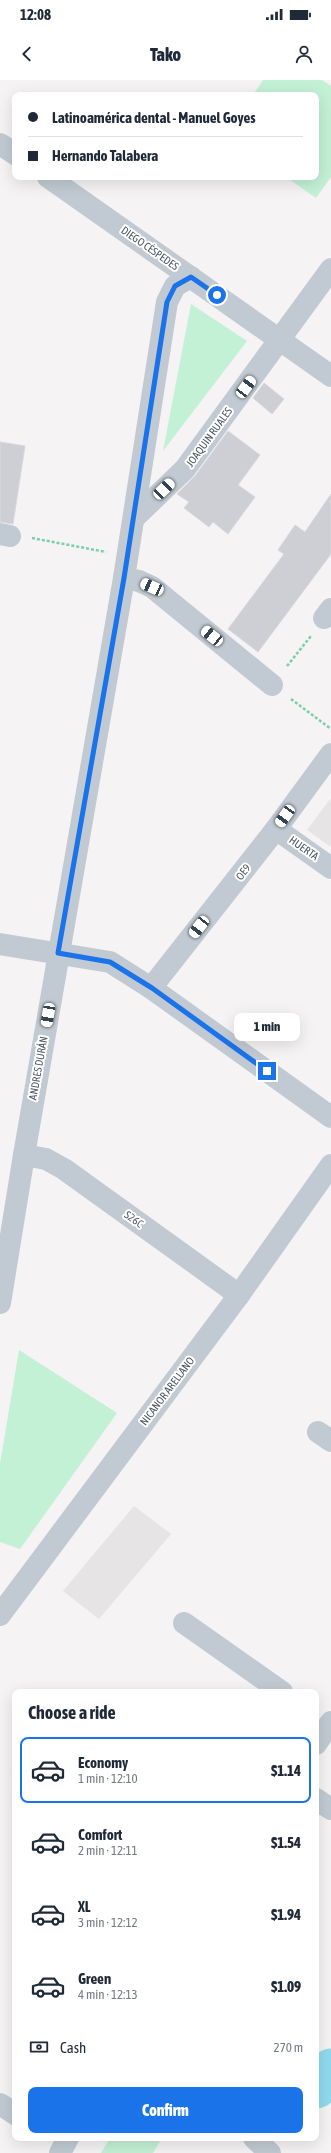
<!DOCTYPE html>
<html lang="en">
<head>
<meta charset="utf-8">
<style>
	:root { --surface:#fff; --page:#f6f6f7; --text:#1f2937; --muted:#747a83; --line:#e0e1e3; --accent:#1a73e8 }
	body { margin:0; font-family:"Asap Condensed",sans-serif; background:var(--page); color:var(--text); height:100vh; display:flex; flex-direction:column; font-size:15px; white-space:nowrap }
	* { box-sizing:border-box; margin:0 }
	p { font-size:13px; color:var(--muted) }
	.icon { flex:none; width:22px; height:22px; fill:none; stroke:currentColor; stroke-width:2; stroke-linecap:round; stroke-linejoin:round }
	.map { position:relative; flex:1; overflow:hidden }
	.drawer { position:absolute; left:12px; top:1609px; width:307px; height:452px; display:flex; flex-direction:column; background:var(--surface); border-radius:8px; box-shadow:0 4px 16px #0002 }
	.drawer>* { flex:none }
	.guide { position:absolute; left:12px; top:12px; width:307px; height:88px; border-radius:8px; box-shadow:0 4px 16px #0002; display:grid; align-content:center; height:88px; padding:0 16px; background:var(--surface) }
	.end { position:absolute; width:18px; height:18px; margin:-9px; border:5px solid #1a73e8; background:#fff; box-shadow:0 0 0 2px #fff }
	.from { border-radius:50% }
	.bubble { position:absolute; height:28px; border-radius:8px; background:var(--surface); box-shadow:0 4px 16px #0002; font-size:13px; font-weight:800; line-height:28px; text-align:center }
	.car { position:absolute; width:12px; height:24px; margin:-12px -6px; border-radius:5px; box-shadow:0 0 3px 1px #0007; background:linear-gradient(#fff 24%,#345 0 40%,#fff 0 76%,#345 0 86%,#fff 0) }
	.guide b { display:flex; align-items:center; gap:14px; height:38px; font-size:15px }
	.guide b+b { border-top:1px solid var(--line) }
	.guide i { width:10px; height:10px; background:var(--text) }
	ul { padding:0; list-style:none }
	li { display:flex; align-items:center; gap:12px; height:66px; margin:0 8px 6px; padding:0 8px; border:2px solid transparent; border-radius:8px }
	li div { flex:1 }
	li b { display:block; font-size:15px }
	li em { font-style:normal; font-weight:800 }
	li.active { border-color:var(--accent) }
	li>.icon { width:36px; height:36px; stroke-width:1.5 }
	h2 { padding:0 16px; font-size:18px; line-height:48px }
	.pay { display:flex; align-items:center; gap:10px; height:44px; padding:0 16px; font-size:15px }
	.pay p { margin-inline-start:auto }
	.action { display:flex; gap:8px; margin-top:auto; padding:8px 16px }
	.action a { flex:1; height:46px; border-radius:8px; background:var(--accent); color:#fff; font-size:16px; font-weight:800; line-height:46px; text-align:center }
	.status { display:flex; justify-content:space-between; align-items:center; height:28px; padding:0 20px; background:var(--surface); direction:ltr }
	.status svg { height:11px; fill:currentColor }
	header { display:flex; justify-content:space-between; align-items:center; height:52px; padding:0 16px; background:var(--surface); font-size:18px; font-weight:800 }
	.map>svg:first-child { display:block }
	.education { fill:#e6e4e5 }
	.green { fill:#c3f1d5 }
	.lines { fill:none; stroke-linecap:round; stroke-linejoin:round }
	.river { stroke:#90daee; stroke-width:43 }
	.building { fill:#cdcfd5; stroke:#d7d9de }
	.path { stroke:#7ad0a6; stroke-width:2.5; stroke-dasharray:3 2; stroke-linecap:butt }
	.minor { stroke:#c1cad2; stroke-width:22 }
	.route { stroke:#1a73e8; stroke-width:5 }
	.labels { text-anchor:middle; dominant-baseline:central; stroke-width:4; stroke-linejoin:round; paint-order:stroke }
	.street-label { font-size:11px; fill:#4a5661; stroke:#fff }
</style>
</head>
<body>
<div class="status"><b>12:08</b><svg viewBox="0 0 49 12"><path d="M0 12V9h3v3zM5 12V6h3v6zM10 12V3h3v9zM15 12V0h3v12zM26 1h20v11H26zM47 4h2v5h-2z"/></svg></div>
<header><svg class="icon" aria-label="back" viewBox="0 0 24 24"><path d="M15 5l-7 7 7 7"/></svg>Tako<svg class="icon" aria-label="person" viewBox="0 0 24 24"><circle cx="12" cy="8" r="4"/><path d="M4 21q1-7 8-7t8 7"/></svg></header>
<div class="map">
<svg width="331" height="2073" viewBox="0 0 331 2073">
	<rect width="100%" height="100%" fill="#f5f3f3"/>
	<g class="education">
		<path d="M331,718V767L307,750Z"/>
		<path d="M134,1426L171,1454L99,1539L63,1511Z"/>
	</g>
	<g class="green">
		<path d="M263,0H322L331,6V97L316,118L286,97H316V15H253Z"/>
		<path d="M191,224L247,261L163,371Z"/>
		<path d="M19,1270L117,1333L20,1469L0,1462V1384Z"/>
		<path d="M110,2058H162L153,2073H101Z"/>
	</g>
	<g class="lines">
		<path class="river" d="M316,2007L331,1990"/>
	</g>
	<g class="building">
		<path d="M264,303L284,319L272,334L253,318Z"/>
		<path d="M228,351L260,375L238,405L255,417L228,454L213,442L209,447L184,428L189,422L177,414L195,396Z"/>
		<path d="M0,362L25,366L13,444L0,442Z"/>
		<path d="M331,414V474L258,572L228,549L284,474L278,470L295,445L305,452Z"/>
	</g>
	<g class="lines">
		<g class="path">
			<path d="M32,458L106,472"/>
			<path d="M287,586L311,556"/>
			<path d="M291,619L331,649"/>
		</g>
		<g class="minor">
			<path d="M0,64L15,74"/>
			<path d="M48,97L331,296"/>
			<path d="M134,438L185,389L331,189"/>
			<path d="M0,454L10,456"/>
			<path d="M124,498L139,501L152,507L272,605"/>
			<path d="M324,538L331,529"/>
			<path d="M276,749L331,788"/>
			<path d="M0,864L110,882L151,908L331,1037"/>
			<path d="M151,908L276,749L331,674"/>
			<path d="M24,1075L46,1079L64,1089L239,1215"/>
			<path d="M0,1223L24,1075L124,498L167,222L175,206L191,197"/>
			<path d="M318,1352L331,1361"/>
			<path d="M0,1535L239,1215L331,1085"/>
			<path d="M184,1543L282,1612"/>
			<path d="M316,1664L331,1642"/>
			<path d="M316,1719L331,1729"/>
			<path d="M0,2024L15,2034"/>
			<path d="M254,2058L270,2073"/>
			<path d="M60,2073L68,2058"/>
		</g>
	</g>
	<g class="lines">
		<path class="route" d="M217,215L191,197L175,206L167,222L124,498L58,873L110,882L152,908L267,991"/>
	</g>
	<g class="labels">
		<g class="street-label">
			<text transform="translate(150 168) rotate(35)">DIEGO CÉSPEDES</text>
			<text transform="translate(209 357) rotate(-54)">JOAQUIN RUALES</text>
			<text transform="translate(304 768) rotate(35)">HUERTA</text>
			<text transform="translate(243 792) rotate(-52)">OE9</text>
			<text transform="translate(38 988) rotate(-80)">ANDRES DURÁN</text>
			<text transform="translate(134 1139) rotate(36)">S26C</text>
			<text transform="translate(167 1311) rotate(-53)">NICANOR ARELLANO</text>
		</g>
	</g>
</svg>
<i class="end from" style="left:217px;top:215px"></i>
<i class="end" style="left:267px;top:991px"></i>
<div class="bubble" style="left:234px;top:933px;width:66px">1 min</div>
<i class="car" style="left:246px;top:307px;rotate:37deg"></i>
<i class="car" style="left:164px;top:409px;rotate:46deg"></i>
<i class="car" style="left:152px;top:507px;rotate:294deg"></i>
<i class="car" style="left:212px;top:556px;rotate:309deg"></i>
<i class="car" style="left:285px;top:736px;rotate:216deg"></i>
<i class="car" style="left:199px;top:847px;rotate:218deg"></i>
<i class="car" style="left:48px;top:935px;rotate:190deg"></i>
<div class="guide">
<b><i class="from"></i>Latinoamérica dental - Manuel Goyes</b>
<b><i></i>Hernando Talabera</b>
</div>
<section class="drawer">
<h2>Choose a ride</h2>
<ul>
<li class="active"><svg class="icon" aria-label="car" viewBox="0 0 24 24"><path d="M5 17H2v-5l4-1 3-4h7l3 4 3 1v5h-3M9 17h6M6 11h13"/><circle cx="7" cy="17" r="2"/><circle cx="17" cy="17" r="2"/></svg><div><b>Economy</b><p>1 min · 12:10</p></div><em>$1.14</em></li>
<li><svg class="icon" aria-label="car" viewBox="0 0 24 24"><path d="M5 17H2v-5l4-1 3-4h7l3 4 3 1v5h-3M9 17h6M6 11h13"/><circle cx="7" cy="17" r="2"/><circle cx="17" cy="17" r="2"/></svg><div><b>Comfort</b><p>2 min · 12:11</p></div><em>$1.54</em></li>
<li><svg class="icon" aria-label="car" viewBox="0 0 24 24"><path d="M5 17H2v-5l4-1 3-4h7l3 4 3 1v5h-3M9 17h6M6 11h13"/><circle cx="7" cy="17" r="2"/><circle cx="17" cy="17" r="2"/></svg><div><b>XL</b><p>3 min · 12:12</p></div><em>$1.94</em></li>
<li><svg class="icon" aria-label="car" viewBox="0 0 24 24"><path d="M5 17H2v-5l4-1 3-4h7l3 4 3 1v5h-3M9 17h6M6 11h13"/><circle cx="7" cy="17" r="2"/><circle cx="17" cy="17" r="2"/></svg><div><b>Green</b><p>4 min · 12:13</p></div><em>$1.09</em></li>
</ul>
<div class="pay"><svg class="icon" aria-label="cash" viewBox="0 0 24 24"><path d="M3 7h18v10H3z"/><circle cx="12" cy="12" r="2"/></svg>Cash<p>270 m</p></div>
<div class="action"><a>Confirm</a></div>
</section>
</div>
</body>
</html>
